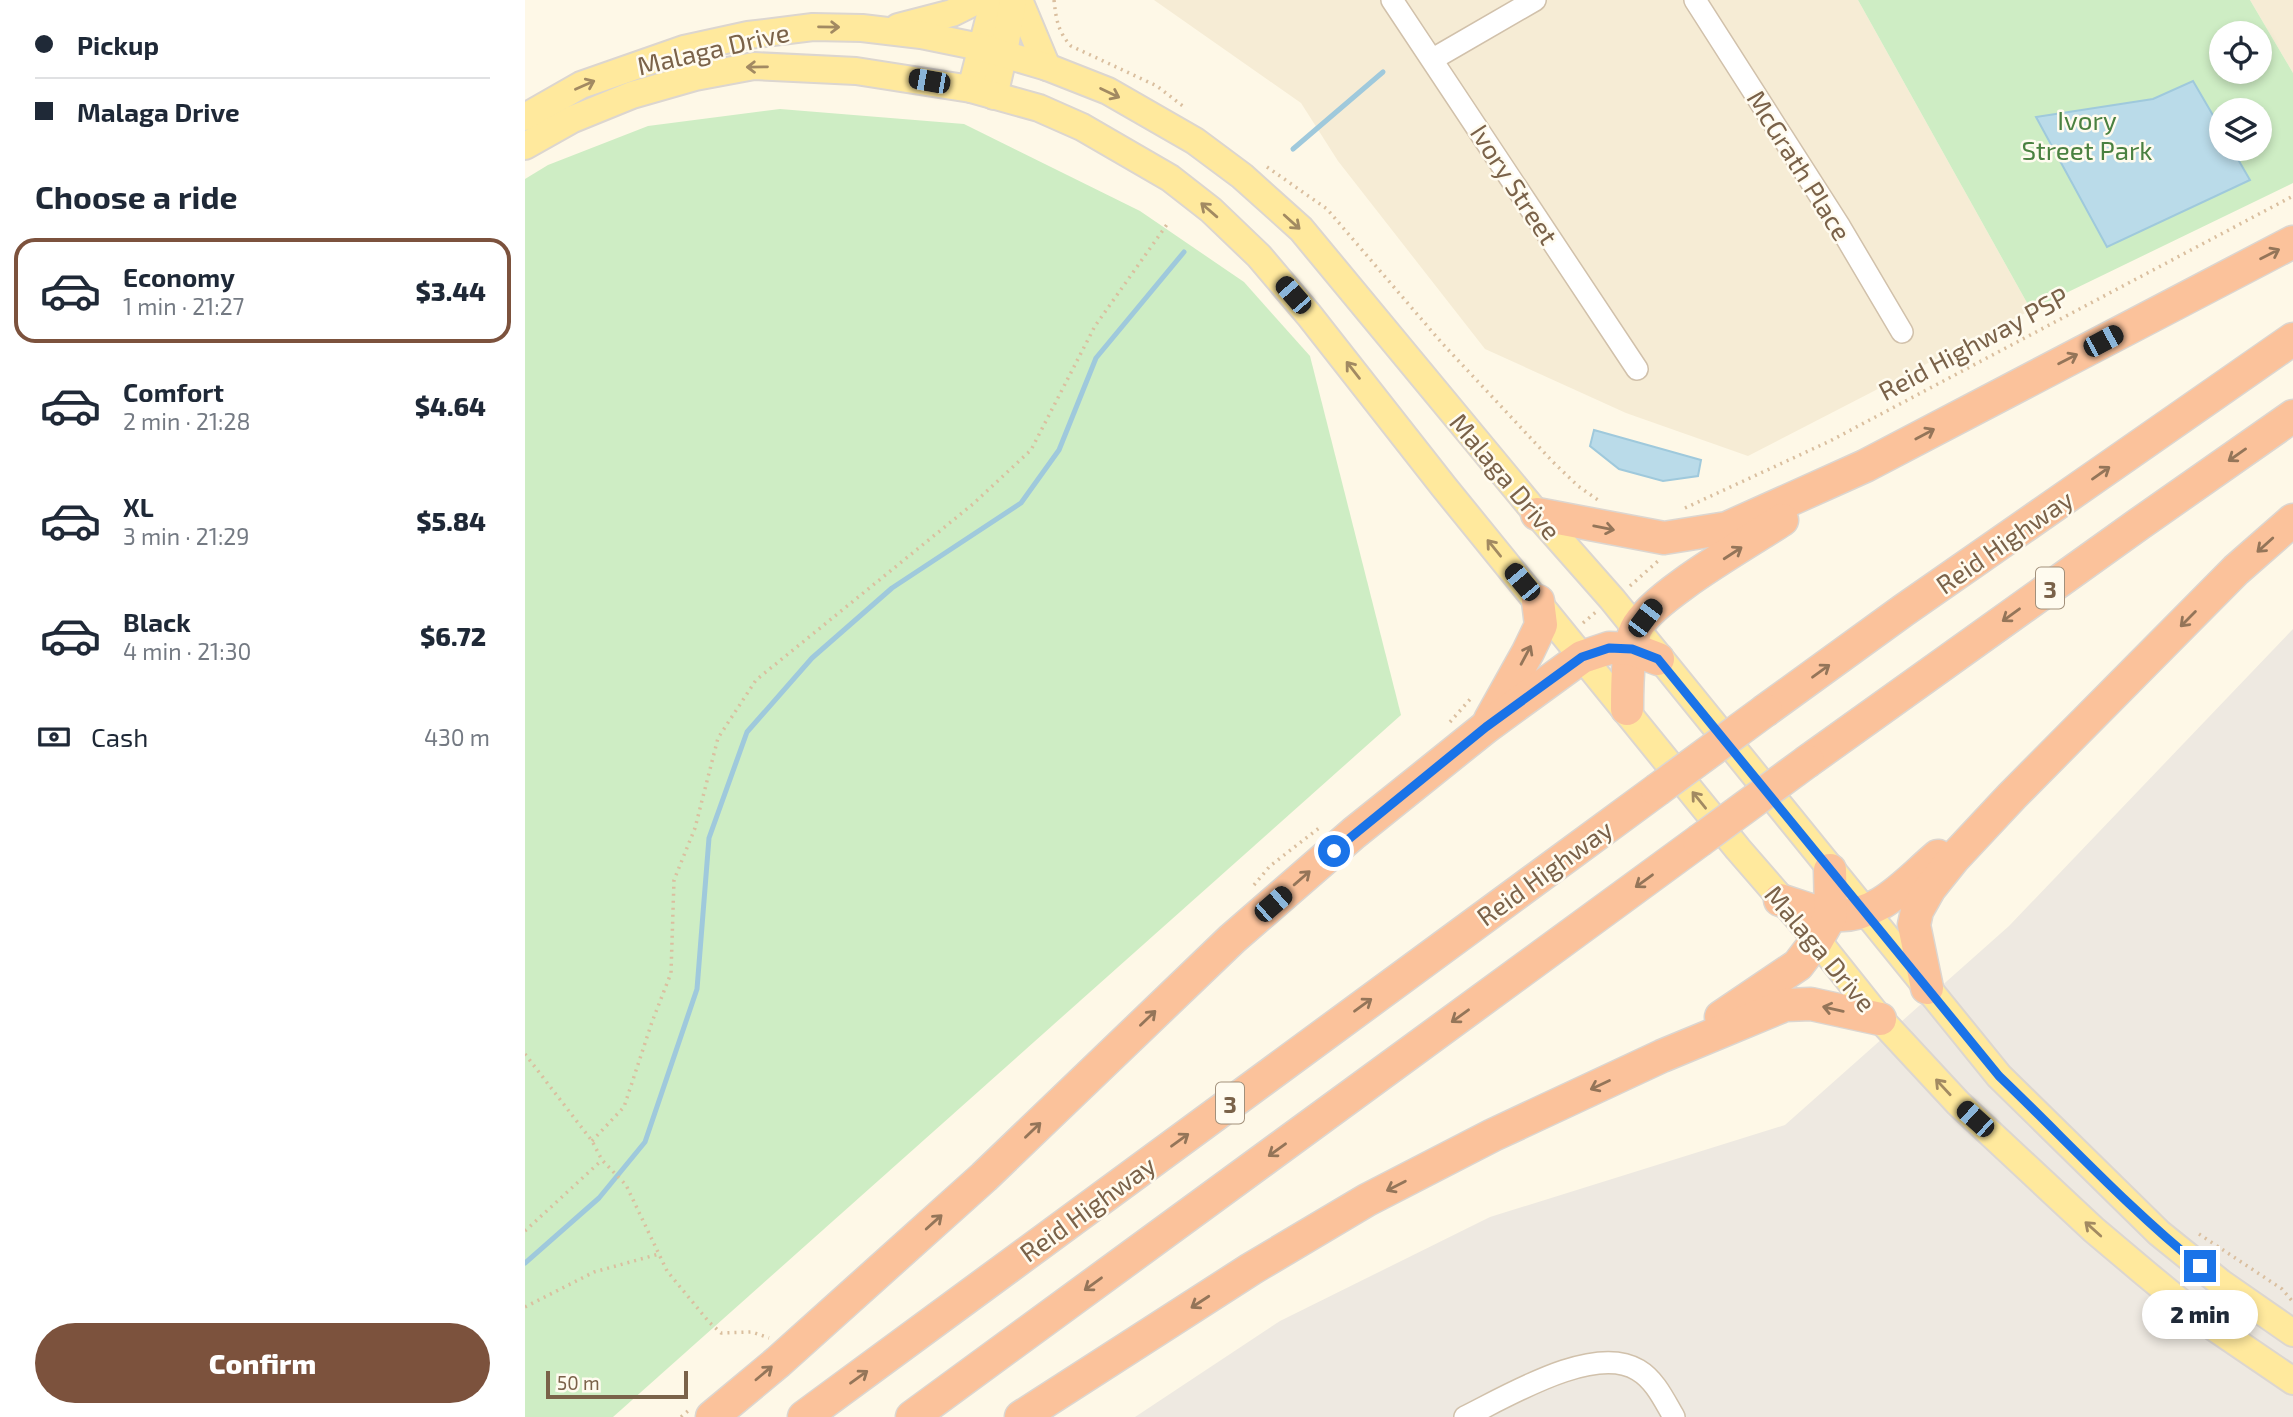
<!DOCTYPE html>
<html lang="en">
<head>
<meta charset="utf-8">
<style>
	:root { --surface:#fff; --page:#f2f2f3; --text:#1f2937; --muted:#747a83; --line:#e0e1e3; --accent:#7c523d }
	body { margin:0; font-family:"Exo 2",sans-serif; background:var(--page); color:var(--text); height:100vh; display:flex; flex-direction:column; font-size:26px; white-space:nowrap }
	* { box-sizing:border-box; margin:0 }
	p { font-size:23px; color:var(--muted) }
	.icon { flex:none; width:38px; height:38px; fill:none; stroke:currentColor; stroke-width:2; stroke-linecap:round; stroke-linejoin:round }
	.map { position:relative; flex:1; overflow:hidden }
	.drawer { display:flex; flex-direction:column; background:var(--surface); width:525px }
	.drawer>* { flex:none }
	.hud { display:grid; align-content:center; height:154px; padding:0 35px; background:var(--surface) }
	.tools { position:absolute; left:1684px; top:21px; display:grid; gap:14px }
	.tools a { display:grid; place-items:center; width:63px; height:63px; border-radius:50%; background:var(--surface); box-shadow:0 4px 10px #0003; font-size:35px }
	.scale { position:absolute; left:21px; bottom:18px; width:142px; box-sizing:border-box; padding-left:7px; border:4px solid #7a6249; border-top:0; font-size:19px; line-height:24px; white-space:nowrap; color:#7a6249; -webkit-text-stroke:5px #fffbef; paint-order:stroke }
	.end { position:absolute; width:32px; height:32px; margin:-16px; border:9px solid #1a73e8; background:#fff; box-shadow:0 0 0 4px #fff }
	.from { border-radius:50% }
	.bubble { position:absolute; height:49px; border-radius:24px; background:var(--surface); box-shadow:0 4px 10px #0003; font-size:23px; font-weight:800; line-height:49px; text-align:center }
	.car { position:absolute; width:21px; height:42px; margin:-21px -10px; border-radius:9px; box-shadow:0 0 5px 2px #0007; background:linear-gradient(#222 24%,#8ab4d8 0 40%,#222 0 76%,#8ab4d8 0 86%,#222 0) }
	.hud b { display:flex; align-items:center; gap:24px; height:66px; font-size:26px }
	.hud b+b { border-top:2px solid var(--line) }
	.hud i { width:18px; height:18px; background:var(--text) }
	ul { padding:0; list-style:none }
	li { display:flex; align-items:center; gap:21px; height:105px; margin:0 14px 10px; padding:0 21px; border:4px solid transparent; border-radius:21px }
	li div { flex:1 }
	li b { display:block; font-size:26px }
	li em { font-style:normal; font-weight:800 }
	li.selected { border-color:var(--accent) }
	li>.icon { width:63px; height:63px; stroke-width:1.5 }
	h2 { padding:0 35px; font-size:32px; line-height:84px }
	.pay { display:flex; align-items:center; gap:18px; height:77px; padding:0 35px; font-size:26px }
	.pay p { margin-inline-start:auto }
	.action { display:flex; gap:14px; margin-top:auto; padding:14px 35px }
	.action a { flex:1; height:80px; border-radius:42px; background:var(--accent); color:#fff; font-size:28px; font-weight:800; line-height:80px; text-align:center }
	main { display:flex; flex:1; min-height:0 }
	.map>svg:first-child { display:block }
	.residential { fill:#f6ecd5 }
	.industrial { fill:#eee9e1 }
	.green { fill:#ceedc4; fill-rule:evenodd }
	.water { fill:#badbe9; stroke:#9fc9dc; stroke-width:2 }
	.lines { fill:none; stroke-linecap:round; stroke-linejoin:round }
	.stream { stroke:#9fc9dc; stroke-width:5 }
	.minor-casing { stroke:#d1c1ab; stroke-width:24 }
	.major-casing { stroke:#dcd6d0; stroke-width:30 }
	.highway-casing { stroke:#dcd6d0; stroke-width:35 }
	.path { stroke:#dabf9f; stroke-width:3.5; stroke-dasharray:2 5; stroke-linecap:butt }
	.minor { stroke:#fff; stroke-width:21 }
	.major { stroke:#ffe99d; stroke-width:26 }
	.highway { stroke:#fbc29b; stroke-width:32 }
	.highway-bridge-casing { stroke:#dcd6d0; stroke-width:35; stroke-linecap:butt }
	.highway-bridge { stroke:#fbc29b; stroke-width:32 }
	.oneway { stroke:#a28a62 }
	.oneway2 { stroke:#947559 }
	.route { stroke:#1a73e8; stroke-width:9 }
	.labels { text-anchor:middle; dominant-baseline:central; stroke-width:5; stroke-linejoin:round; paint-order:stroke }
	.shield { fill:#fffbef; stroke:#a2907b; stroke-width:2 }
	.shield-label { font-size:24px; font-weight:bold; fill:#7a6249 }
	.street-label { font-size:26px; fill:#7a6249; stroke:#fffbef }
	.park-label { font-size:26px; fill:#4a8140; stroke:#fffbef }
</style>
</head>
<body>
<main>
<section class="drawer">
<div class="hud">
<b><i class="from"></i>Pickup</b>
<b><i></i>Malaga Drive</b>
</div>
<h2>Choose a ride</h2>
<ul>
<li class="selected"><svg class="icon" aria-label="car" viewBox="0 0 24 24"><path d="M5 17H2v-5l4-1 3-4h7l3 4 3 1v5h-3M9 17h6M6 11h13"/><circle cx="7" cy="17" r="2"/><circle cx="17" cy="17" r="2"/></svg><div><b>Economy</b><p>1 min · 21:27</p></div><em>$3.44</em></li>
<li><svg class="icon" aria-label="car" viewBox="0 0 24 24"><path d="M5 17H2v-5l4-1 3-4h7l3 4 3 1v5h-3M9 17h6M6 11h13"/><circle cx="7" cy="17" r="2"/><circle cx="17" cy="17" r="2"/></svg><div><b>Comfort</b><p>2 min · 21:28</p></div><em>$4.64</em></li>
<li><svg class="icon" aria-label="car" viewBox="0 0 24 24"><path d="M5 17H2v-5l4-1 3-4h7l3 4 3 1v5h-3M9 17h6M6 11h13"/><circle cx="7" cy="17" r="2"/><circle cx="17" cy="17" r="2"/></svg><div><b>XL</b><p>3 min · 21:29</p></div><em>$5.84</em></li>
<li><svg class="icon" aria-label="car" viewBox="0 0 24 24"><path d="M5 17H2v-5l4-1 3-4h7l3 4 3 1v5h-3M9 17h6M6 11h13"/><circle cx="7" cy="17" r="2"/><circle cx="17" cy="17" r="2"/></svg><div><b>Black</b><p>4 min · 21:30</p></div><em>$6.72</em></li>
</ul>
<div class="pay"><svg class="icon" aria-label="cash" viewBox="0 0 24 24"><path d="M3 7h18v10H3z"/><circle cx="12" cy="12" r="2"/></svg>Cash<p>430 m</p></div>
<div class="action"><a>Confirm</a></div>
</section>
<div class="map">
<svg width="1768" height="1417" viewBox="0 0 1768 1417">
	<rect width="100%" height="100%" fill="#fef8e7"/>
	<g class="residential">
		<path d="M629,0H1333L1506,310L1223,456L1101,413L960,349L813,161L776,103Z"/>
		<path d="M1725,0H1768V73Z"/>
	</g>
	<path class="industrial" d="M1768,629V1417H610L755,1321L965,1217L1260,1125L1484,926Z"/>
	<g class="green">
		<path d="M1333,0H1725L1768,73V183L1506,310ZM1696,33H1734V72H1696ZM1696,110H1734V149H1696Z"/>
		<path d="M255,109L439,124L615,211L719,282L785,356L876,715L88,1417H0V179L23,165L123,126Z"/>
	</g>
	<g class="water">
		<path d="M1668,81L1696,129V149H1707L1725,180L1582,247L1511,117L1628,99Z"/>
		<path d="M1069,430L1176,460L1173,476L1138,481L1094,469L1065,446Z"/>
	</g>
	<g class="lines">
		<g class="stream">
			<path d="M768,149L858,72"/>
			<path d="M0,1263L74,1198L120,1142L172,989L184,838L222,732L287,658L367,588L496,503L534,450L571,358L659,252"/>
		</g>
		<g class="minor-casing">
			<g id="minor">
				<path d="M867,0L1112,369"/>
				<path d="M1170,0L1315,227L1377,332"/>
				<path d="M908,59L1010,0"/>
				<path d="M940,1417C981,1397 1069,1343 1113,1370C1130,1380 1139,1400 1149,1417"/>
			</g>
		</g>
		<g class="major-casing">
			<g id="major">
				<path d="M494,0L522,67"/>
				<path d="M373,27L427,13L453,0"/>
				<path d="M446,89L469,0"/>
				<path d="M469,96L479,53L488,0"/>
				<path d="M0,117L56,85L159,49L223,35L288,27L337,28L396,35L455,47L522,67L583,91L670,141L717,176L776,229L1012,514L1087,599L1474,1076L1634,1233L1696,1283L1768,1333"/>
				<path d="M0,146L48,119L107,95L170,77L229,66L331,71L446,89L514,108L557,127L645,178L686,210L734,256L784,315L919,487L1213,849L1292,940L1355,1019L1433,1103L1569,1230L1620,1273L1671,1315L1768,1381"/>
			</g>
		</g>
		<g class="highway-casing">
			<g id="highway">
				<path d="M1012,514L1139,538L1202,528L1340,466L1768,242"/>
				<path d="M1102,709C1102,687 1102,649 1111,629C1126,597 1224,542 1257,520"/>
				<path d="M1241,710L1379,610L1768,339"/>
				<path d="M965,720L1003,652L1016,625L1013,601"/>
				<path d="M1283,761L1614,524L1768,416"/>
				<path d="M1255,900C1272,905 1290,913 1308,915C1353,919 1381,883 1413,856"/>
				<path d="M1402,988L1389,925L1392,911L1405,888L1429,858L1487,796L1711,570L1768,520"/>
				<path d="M1196,1017L1273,965L1292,940L1306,915L1305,870"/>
				<path d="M187,1417L253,1362L459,1177L707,939L829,833L961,727L1057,657L1084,648L1107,649L1133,659"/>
				<path d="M279,1417L1132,790"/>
				<path d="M387,1417L1174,841"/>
				<path d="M496,1417L726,1269L842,1200L968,1135L1137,1056L1260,1005L1286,1004L1355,1019"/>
			</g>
		</g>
		<g class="path">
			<path d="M529,0C531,19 533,32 546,46L632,86L659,107"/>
			<path d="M742,167L802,209L916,342L1028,462L1053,486L1073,500"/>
			<path d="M1160,508L1305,441L1768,196"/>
			<path d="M1105,586L1133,561"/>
			<path d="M1058,623L1071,612"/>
			<path d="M925,722L948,696"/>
			<path d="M729,885L745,866L794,828"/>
			<path d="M0,1054L67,1141L77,1160L101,1185L142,1271L184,1322L196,1333L227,1332L244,1338"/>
			<path d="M67,1141L99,1107L127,1022L146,973L149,880L170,828L193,738L231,680L448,504L506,450L570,326L643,223"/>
			<path d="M0,1231L77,1160"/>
			<path d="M1674,1234L1757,1289L1768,1302"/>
			<path d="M0,1307L69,1272L134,1254"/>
			<path d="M156,1417L163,1411"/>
		</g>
		<use href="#minor" class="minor"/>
		<use href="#major" class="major"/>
		<use href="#highway" class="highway"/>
		<g class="highway-bridge-casing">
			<g id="highway-bridge">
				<path d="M1132,790L1241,710"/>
				<path d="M1174,841L1283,761"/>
			</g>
		</g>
		<use href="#highway-bridge" class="highway-bridge"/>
	</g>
	<defs><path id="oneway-shaft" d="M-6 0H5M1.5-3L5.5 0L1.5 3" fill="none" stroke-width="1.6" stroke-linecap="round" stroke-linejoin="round" transform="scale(1.75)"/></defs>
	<g class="oneway">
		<use href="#oneway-shaft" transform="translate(304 27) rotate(1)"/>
		<use href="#oneway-shaft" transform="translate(232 67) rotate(179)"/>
		<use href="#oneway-shaft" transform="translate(60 85) rotate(-24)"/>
		<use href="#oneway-shaft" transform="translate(585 93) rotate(26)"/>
		<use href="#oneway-shaft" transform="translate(684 210) rotate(-139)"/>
		<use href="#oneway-shaft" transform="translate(767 222) rotate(42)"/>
		<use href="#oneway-shaft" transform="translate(828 370) rotate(-128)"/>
		<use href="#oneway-shaft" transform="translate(969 548) rotate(-129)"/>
		<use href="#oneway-shaft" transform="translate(1174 800) rotate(-129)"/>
		<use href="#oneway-shaft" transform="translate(1418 1087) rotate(-133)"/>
		<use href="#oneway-shaft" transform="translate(1568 1229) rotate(-138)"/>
	</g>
	<g class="oneway2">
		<use href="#oneway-shaft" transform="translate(1745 254) rotate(-27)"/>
		<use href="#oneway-shaft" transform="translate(1543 359) rotate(-27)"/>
		<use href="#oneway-shaft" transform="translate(1400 434) rotate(-28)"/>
		<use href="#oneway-shaft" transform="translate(1712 455) rotate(145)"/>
		<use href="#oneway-shaft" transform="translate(1576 473) rotate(-35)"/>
		<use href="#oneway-shaft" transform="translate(1079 528) rotate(11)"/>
		<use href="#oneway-shaft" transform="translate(1740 545) rotate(138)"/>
		<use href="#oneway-shaft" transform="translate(1208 553) rotate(-33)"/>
		<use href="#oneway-shaft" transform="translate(1486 615) rotate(144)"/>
		<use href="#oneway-shaft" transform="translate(1663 619) rotate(135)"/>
		<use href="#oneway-shaft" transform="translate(1001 655) rotate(-62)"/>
		<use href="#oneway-shaft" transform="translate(1296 671) rotate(-36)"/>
		<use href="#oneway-shaft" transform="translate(777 878) rotate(-41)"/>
		<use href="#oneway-shaft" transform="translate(1119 881) rotate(144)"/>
		<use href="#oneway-shaft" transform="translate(838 1005) rotate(-36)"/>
		<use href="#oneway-shaft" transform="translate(1308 1009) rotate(-167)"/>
		<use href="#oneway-shaft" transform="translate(935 1016) rotate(144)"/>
		<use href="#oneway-shaft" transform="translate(623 1018) rotate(-44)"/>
		<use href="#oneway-shaft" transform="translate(1075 1085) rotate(155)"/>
		<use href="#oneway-shaft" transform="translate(508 1130) rotate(-44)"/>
		<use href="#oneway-shaft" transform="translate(655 1140) rotate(-36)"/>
		<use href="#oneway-shaft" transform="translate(752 1150) rotate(144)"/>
		<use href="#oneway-shaft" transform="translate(871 1186) rotate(153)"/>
		<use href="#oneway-shaft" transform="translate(409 1222) rotate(-42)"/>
		<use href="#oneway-shaft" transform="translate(568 1284) rotate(144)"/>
		<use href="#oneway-shaft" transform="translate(675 1302) rotate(147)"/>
		<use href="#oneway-shaft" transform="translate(239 1373) rotate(-40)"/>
		<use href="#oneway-shaft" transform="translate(334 1377) rotate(-36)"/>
	</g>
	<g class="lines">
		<path class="route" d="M809,851L961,727L1057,657L1084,648L1107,649L1133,659L1474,1076C1541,1140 1603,1208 1675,1266"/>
	</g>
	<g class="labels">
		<g class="shield">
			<rect x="1511" y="567.5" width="28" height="41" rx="5"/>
			<rect x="691" y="1082.5" width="28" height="41" rx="5"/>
		</g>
		<g class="shield-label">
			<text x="1525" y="588">3</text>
			<text x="705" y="1103">3</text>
		</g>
		<g class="street-label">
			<text transform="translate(188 48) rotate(-13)">Malaga Drive</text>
			<text transform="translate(1275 165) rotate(58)">McGrath Place</text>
			<text transform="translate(990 184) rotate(57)">Ivory Street</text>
			<text transform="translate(1448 343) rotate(-28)">Reid Highway PSP</text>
			<text transform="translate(981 476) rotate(50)">Malaga Drive</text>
			<text transform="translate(1479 541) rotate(-35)">Reid Highway</text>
			<text transform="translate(1019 872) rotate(-36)">Reid Highway</text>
			<text transform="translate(1296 948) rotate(50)">Malaga Drive</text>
			<text transform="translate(562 1208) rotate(-36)">Reid Highway</text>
		</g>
		<g class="park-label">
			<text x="1562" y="119">Ivory<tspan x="1562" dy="30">Street Park</tspan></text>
		</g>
	</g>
</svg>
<div class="tools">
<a><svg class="icon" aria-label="locate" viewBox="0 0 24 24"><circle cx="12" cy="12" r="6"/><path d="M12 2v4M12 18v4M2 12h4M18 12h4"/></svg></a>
<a><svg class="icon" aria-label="layers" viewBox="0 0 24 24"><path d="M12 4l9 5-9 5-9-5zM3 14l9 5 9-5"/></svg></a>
</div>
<div class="scale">50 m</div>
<i class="end from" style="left:809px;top:851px"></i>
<i class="end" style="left:1675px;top:1266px"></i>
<div class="bubble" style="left:1617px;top:1290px;width:116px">2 min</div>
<i class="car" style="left:404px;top:81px;rotate:280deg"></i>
<i class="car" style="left:768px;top:295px;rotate:319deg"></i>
<i class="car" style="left:1578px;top:341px;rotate:62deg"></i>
<i class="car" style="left:997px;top:582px;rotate:320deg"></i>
<i class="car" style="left:1120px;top:618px;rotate:37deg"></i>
<i class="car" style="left:748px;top:904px;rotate:49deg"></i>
<i class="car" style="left:1450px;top:1119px;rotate:312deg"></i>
</div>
</main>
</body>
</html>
